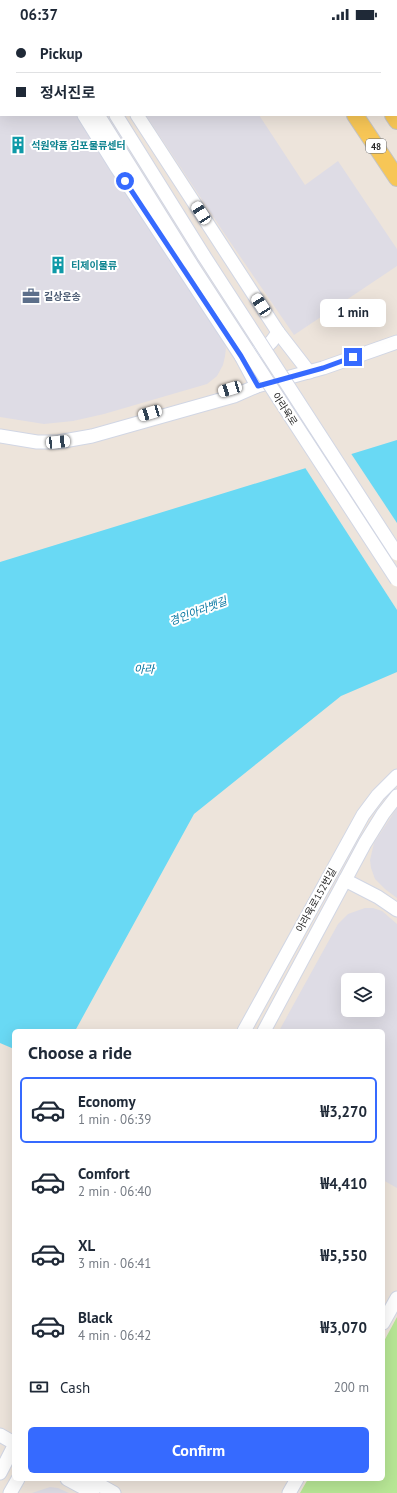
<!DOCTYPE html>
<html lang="en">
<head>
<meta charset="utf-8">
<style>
	:root { --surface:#fff; --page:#f6f6f7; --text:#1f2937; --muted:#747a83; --line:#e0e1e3; --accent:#366aff }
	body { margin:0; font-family:"PT Sans","Noto Sans KR",sans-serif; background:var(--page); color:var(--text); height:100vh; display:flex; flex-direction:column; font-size:15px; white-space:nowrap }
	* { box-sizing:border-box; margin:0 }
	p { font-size:13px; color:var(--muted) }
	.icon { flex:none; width:22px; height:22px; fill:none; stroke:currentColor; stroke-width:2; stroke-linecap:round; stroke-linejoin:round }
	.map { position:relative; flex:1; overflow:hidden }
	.panel { position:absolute; left:12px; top:1001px; width:373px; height:452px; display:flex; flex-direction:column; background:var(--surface); border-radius:6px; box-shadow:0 4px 16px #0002 }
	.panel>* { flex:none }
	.banner { position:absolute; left:0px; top:0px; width:397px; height:88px; box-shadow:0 4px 16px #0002; display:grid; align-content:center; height:88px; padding:0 16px; background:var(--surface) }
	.tools { position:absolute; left:341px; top:945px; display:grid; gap:8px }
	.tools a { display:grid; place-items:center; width:44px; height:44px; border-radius:6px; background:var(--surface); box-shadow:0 4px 16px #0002; font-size:20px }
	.end { position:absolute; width:18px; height:18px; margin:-9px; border:5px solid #366aff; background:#fff; box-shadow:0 0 0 2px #fff }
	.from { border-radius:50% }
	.bubble { position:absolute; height:28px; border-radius:6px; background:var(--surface); box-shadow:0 4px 16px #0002; font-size:13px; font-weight:800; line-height:28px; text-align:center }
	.car { position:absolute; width:12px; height:24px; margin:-12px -6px; border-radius:5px; box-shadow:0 0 3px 1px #0007; background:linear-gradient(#fff 24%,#345 0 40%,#fff 0 76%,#345 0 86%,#fff 0) }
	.banner b { display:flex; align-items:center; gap:14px; height:38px; font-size:15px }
	.banner b+b { border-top:1px solid var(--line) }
	.banner i { width:10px; height:10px; background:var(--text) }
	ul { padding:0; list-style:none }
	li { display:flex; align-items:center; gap:12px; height:66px; margin:0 8px 6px; padding:0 8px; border:2px solid transparent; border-radius:6px }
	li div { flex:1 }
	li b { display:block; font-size:15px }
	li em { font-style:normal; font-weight:800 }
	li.selected { border-color:var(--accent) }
	li>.icon { width:36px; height:36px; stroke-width:1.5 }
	h2 { padding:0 16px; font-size:18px; line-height:48px }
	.pay { display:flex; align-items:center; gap:10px; height:44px; padding:0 16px; font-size:15px }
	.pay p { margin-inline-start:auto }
	.action { display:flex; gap:8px; margin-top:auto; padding:8px 16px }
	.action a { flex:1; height:46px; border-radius:6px; background:var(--accent); color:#fff; font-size:16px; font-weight:800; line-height:46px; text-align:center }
	.status { display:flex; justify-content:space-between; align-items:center; height:28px; padding:0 20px; background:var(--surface); direction:ltr }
	.status svg { height:11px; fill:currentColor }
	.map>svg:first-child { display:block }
	.industrial { fill:#dedce5; fill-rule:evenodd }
	.green { fill:#b7e695 }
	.water { fill:#69d9f4 }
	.pier { fill:#ede4db }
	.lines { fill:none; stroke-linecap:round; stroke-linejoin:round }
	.minor-casing { stroke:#d1d6e4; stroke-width:15 }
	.major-casing { stroke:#c3c3c3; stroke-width:18 }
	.minor { stroke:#fff; stroke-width:13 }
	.major { stroke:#f7c656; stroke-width:16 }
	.minor-bridge-casing { stroke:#d1d6e4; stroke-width:15; stroke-linecap:butt }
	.minor-bridge { stroke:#fff; stroke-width:13 }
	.route { stroke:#366aff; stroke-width:5 }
	.labels { text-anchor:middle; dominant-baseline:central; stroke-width:4; stroke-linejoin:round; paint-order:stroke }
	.shield { fill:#fff; stroke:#6a6a6a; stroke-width:1 }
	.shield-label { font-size:9px; font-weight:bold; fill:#2a2a2a }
	.culture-label { font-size:10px; font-weight:bold; fill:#0d838f; stroke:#fff; text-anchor:start }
	.service-label { font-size:10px; font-weight:bold; fill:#4e5e75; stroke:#fff; text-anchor:start }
	.street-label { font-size:10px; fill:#2a2a2a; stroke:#fff }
	.water-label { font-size:11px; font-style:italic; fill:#0777a2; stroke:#fff }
</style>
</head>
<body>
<div class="status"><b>06:37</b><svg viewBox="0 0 49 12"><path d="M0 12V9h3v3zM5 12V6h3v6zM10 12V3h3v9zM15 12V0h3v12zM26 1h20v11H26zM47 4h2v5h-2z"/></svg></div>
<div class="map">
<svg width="397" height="1465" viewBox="0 0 397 1465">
	<rect width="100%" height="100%" fill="#ede4db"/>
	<g class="industrial">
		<path d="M0,0L21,1H1V87H78L224,313L226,320L225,328L223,337L217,348L207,356L104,386L73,393L44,396L0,389Z"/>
		<path d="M89,0H201L202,1H89Z"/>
		<path d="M146,87H259L305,157L338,133L397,221V238L294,307L224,205Z"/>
		<path d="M397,780V870L385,861L375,851L371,840L370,832L374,815Z"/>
		<path d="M365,880H373L382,883L397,896V1160L383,1152V1003H279L338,896L348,886ZM348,952H378V982H348Z"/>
		<path d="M50,1459L58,1460L69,1465H32Z"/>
	</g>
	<path class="green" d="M397,1289V1465H300L308,1451H383V1315Z"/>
	<path class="water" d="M397,412V644L341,668L194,786L75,1003H14V1021L0,1015V534Z"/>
	<path class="pier" d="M350,424L397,495V582L304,438Z"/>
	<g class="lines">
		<g class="minor-casing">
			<g id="minor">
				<path d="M31,0V1"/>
				<path d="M43,0L44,1"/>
				<path d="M62,0L63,1"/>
				<path d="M80,0L81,1"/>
				<path d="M84,87L117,140L241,328L257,358"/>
				<path d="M98,87L191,236"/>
				<path d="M116,87L204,228"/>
				<path d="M137,87L278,304L309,344"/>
				<path d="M241,328C260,323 268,322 278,304"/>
				<path d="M0,408L37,414H58L92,408L234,368L257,358L323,340L397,314"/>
				<path d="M345,852L378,869L397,882"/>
				<path d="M244,1003L363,787L378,767L397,748"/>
				<path d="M264,1003L365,815L383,786L397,768"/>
				<path d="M383,1295L397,1270"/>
				<path d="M0,1407L14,1415"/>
				<path d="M0,1445L14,1418"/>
				<path d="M67,1451L93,1465"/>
				<path d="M89,1451L114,1465"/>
				<path d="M10,1465L18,1451"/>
				<path d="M289,1465L297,1451"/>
			</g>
		</g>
		<g class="major-casing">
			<g id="major">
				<path d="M275,0L276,1"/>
				<path d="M298,0L299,1"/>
				<path d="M335,0L336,1"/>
				<path d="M355,87L397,150"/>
				<path d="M393,87L397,93"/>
			</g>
		</g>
		<use href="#minor" class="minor"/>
		<use href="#major" class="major"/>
		<g class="minor-bridge-casing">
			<g id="minor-bridge">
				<path d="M204,228L397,526"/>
				<path d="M191,236L397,552"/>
			</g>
		</g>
		<use href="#minor-bridge" class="minor-bridge"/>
	</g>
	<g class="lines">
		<path class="route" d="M125,153L241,328L258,358L323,340L353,329"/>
	</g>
	<defs>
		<g id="building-bare" transform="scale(1.38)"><path d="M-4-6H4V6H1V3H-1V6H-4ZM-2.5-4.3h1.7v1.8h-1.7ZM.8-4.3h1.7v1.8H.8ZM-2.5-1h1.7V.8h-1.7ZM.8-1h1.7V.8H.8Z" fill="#0f9aa8" stroke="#fff" stroke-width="2.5" paint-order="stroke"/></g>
		<g id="office-bare" transform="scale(1.38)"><path d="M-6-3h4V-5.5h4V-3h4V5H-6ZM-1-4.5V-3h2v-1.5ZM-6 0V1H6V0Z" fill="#5c6f8a" stroke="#fff" stroke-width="2.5" paint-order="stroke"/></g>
	</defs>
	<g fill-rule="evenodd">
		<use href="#building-bare" x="18" y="117"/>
		<use href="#building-bare" x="58" y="237"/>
		<use href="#office-bare" x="31" y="268"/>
	</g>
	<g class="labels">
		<rect class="shield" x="366" y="111" width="20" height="14" rx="3"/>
		<g class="shield-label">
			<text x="376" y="118">48</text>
		</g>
		<g class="culture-label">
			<text x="31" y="117">석원약품 김포물류센터</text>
			<text x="71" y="237">티제이물류</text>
		</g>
		<g class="service-label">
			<text x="44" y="268">길상운송</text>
		</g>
		<g class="street-label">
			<text transform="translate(285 381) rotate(57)">아라육로</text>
			<text transform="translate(316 872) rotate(-61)">아라육로152번길</text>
		</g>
		<g class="water-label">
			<text transform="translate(198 583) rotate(-21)">경인아라뱃길</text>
			<text x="144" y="641">아라</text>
		</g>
	</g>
</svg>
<div class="tools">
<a><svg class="icon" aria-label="layers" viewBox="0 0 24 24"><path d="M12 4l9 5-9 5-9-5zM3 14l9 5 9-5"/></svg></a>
</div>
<i class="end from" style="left:125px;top:153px"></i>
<i class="end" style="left:353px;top:329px"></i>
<div class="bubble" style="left:320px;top:271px;width:66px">1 min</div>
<i class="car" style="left:201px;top:185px;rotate:327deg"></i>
<i class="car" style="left:261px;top:277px;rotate:327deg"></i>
<i class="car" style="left:230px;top:361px;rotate:253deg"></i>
<i class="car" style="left:150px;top:385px;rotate:253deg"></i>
<i class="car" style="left:58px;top:414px;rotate:84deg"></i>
<div class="banner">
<b><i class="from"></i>Pickup</b>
<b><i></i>정서진로</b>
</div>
<section class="panel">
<h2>Choose a ride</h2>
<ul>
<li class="selected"><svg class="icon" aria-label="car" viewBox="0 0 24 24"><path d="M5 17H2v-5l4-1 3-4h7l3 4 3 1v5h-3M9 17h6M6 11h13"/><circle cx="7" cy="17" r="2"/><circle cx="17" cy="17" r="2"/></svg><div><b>Economy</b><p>1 min · 06:39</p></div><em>₩3,270</em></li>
<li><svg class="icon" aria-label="car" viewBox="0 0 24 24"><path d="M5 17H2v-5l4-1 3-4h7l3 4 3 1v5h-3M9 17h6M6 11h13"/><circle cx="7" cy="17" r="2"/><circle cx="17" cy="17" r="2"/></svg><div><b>Comfort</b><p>2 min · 06:40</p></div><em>₩4,410</em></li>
<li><svg class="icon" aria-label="car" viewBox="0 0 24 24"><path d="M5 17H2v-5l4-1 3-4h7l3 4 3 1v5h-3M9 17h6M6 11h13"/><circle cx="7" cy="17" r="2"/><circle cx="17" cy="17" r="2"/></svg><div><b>XL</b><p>3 min · 06:41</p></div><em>₩5,550</em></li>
<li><svg class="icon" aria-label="car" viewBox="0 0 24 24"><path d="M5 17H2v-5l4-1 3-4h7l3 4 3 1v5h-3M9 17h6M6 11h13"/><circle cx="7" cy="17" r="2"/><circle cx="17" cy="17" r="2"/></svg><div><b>Black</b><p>4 min · 06:42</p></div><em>₩3,070</em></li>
</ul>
<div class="pay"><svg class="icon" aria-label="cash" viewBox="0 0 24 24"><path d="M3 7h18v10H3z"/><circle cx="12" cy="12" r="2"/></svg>Cash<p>200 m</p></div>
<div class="action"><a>Confirm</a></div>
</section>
</div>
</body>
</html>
